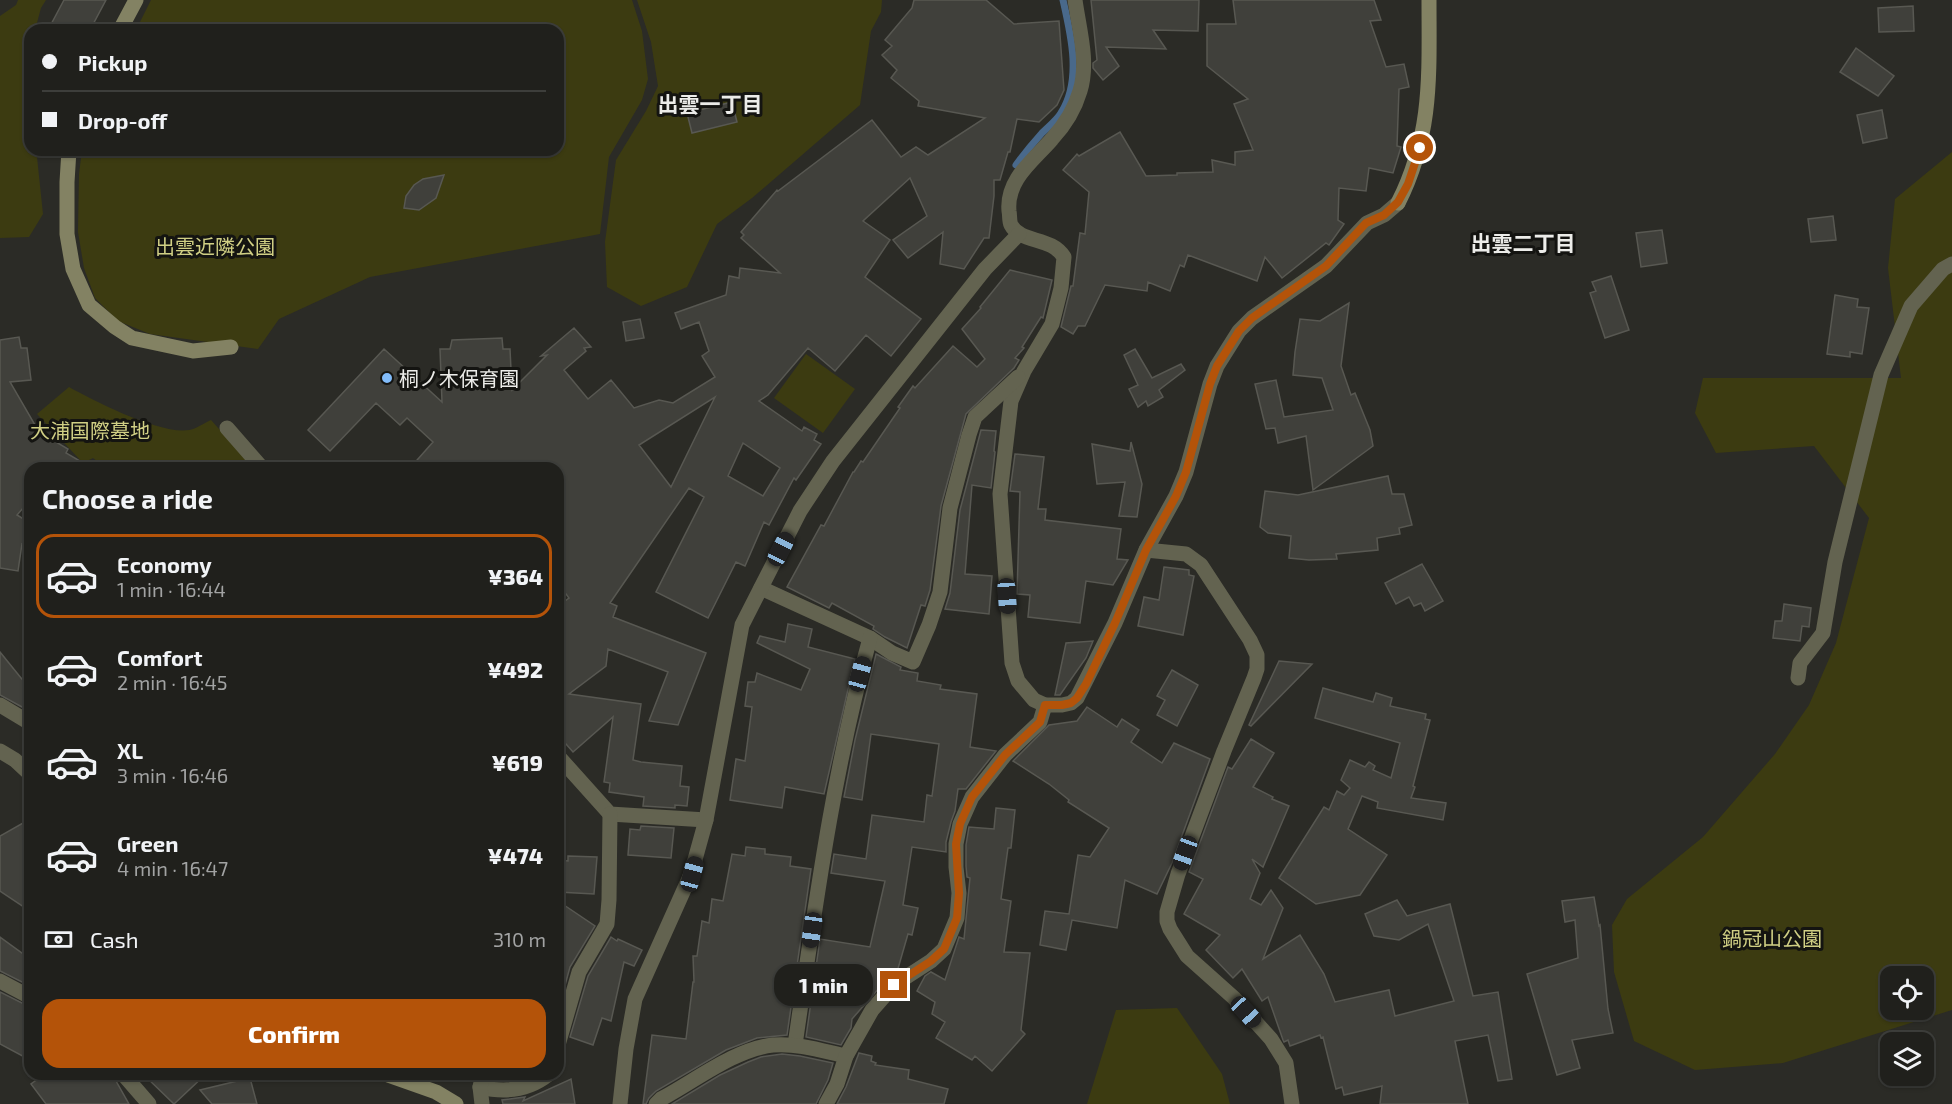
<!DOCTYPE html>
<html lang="en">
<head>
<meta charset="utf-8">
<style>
	:root { --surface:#20201c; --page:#282825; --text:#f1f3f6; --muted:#a2a3a3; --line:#3d3e3b; --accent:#b45309 }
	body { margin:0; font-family:"Exo 2","Noto Sans JP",sans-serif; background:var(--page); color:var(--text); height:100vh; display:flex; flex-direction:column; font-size:22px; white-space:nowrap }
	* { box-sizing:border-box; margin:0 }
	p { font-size:20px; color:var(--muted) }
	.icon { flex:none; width:33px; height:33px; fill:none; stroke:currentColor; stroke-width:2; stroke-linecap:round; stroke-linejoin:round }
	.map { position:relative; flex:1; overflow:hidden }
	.details { position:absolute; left:24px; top:462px; width:540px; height:618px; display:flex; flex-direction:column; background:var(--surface); border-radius:18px; box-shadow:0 2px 4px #0004,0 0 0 2px var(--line) }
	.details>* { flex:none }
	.banner { position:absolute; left:24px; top:24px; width:540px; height:132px; border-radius:18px; box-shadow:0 2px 4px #0004,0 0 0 2px var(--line); display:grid; align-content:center; height:132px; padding:0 18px; background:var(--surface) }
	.controls { position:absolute; left:1880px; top:966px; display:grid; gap:12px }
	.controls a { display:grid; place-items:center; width:54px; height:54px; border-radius:12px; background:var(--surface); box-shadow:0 2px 4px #0004,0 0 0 2px var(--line); font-size:30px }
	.end { position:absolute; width:27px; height:27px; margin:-14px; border:8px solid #b45309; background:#fff; box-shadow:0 0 0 3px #fff }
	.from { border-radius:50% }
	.bubble { position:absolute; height:42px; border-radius:18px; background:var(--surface); box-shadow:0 2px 4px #0004,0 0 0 2px var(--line); font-size:20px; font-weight:800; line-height:42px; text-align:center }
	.car { position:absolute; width:18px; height:36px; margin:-18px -9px; border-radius:8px; box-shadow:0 0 4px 2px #0007; background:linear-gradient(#222 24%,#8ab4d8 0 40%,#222 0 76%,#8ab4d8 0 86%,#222 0) }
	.banner b { display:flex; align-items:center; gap:21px; height:57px; font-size:22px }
	.banner b+b { border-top:2px solid var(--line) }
	.banner i { width:15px; height:15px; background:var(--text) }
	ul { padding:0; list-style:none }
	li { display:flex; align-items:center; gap:18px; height:84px; margin:0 12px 9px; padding:0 6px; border:3px solid transparent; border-radius:18px }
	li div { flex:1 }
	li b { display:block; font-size:22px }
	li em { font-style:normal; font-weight:800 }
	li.selected { border-color:var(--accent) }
	li>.icon { width:54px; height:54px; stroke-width:1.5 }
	h2 { padding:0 18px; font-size:27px; line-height:72px }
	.pay { display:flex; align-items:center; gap:15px; height:66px; padding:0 18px; font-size:22px }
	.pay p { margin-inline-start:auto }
	.cta { display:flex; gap:12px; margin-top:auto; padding:12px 18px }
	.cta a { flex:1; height:69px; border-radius:18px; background:var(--accent); color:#fff; font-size:24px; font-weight:800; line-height:69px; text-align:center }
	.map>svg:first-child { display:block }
	.green { fill:#3c3b11; fill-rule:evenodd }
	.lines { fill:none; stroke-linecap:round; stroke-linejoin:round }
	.stream { stroke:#49698b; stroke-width:7 }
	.building { fill:#40403b; stroke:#585852; stroke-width:1.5; fill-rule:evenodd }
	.street { stroke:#636350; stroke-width:15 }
	.secondary { stroke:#838263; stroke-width:15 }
	.route { stroke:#b45309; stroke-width:8 }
	.poi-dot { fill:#82bcfa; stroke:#141411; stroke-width:2 }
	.labels { text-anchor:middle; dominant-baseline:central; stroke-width:6; stroke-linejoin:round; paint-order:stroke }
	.park-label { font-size:20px; fill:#d0cf84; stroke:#141411 }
	.poi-label { font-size:20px; fill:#ecece9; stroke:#141411; text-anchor:start }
	.neighbourhood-label { font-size:21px; font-weight:bold; fill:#ecece9; stroke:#141411 }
</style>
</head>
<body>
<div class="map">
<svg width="1952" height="1104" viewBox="0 0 1952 1104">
	<rect width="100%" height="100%" fill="#2b2b26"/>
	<g class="green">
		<path d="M18,0H46L41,8L35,30H30V150H35L37,157L43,214L29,237L0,238V16L16,5Z"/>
		<path d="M151,0H632L642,31L648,79L642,100L609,157L600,234L370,277L279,319L258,349L150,334L118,321L95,298L84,268L78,232L79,174L82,150H558V30H136Z"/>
		<path d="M637,0H882L881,12L871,31L860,105L752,198L717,224L687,287L641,306L607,287L605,242L616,160L646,111L658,86L651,42Z"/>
		<path d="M1952,152V1010L1783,1063L1695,1070L1634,1041L1614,972L1612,925L1627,899L1703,837L1775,754L1809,705L1836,643L1869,518L1814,446L1716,453L1695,413L1703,378H1901L1888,268L1895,199ZM1890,976H1923V1010H1890Z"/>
		<path d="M806,354L855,389L823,433L774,398Z"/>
		<path d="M69,387C94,401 161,435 189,430C196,429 204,423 211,420L254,468H124L122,465L106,468L93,458L83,463L37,414Z"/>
		<path d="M1177,1008L1222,1074L1230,1104H1087L1116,1010Z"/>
	</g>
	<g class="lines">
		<path class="stream" d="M1016,165C1024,154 1033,143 1042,133C1048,127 1057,120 1061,113C1082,80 1071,35 1063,0"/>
	</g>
	<g class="building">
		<path d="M64,0H106L90,30H48Z"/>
		<path d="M914,0H986L1014,24L1059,21L1064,90L1057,105L1039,122L1017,119L1010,152H1008L1000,180H994V196L989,238H984L964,269L940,264L943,232L908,258L893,240L927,216L910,178L863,221L890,240L865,277L921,319L891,356L866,335L835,371L808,348L768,395L759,401L802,431L804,427L817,434L814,440L821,444L796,480L794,478L769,525L764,522L745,566L736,562L708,618L656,592L704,497L689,488L610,603L617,606L613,617L706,653L678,725L649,721L668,672L608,649L606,666L569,694L641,704L633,760L641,762L682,766L680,786L689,787L687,806L675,805V808L643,806L644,797L609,792L610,783L604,782L613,717L573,752L558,735V606L569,598L558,583V468H410L433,442L407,418L400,425L376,403L330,451L308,430L384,349L442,402L440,349H450L452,340L502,338L503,349H510L512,390L547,355L541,356L574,328L591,347L584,348L586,351L564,370L588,399L611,380L634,408L659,400L673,403L715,377L702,356L709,351L699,322L681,329L675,313L726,295L729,276L739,278L740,268L780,273L741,238L744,235L741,232L777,190L778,191L872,120L901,157L916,147L928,155L985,118L918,106L919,101L891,78L897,70L882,55L892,46L885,40L912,8ZM715,397L671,487L639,445ZM743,443L780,468L763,496L728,476Z"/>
		<path d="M1091,0H1199L1198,31L1153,30L1166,49L1106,47L1119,66L1103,80L1093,68V63L1097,60Z"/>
		<path d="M1233,0H1374L1381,20L1370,21L1386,67L1404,64L1409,87L1399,89L1397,146L1401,147L1393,173L1369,168L1366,191L1339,188L1338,220L1344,224L1329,245L1326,243L1282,278L1265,257L1257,281L1188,255L1184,267L1180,265L1170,291L1148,282L1147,291L1105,285L1085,326H1078L1073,334L1061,327L1071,286H1073L1080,233L1085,234L1089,192L1063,170L1077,154L1079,156L1120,132L1146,176L1177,175V173L1213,172L1212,160L1235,165V152L1253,150L1234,104L1248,99L1207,66V24H1236Z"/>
		<path d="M1913,6L1914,31L1879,32L1878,8Z"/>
		<path d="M1856,48L1894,76L1878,96L1840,72Z"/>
		<path d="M732,102L737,122L692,133L687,113Z"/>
		<path d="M1882,110L1887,138L1863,143L1857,115Z"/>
		<path d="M444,175L436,198L419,210L404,208L406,196L414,185L423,179Z"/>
		<path d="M1833,216L1836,240L1811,242L1808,219Z"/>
		<path d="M1662,230L1667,263L1641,267L1636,233Z"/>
		<path d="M1010,270L1052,280L1043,318L1041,317L1022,347L1024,348L1015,358L1019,360L1014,368L966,414L941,506L930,590L925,606L921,605L907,648L885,637L873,629L874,626L832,603L829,608L787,587L821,525L824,526L853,472H854L861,461L863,462L900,408L898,407L913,386L915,388L953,346L977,367L985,359L962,329L981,308L980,307Z"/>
		<path d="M1611,276L1629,330L1605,338L1590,293L1596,291L1592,282Z"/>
		<path d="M1835,295L1858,299L1857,307L1869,308L1862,354L1850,352V357L1827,354Z"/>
		<path d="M1349,303L1341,366L1351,395L1355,393L1370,430L1373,446L1313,490L1306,436L1278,443L1275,428L1266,429L1255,384L1276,380L1284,417L1333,410L1322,378L1293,375L1295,352L1300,319L1320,321Z"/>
		<path d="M640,319L644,338L626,341L623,322Z"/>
		<path d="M19,337L21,348H27L31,380L10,382L39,432L68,449L66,453L92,468H30V500L17,515L30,523V548L22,544L18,571L0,568V340Z"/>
		<path d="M1135,349L1152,378L1181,364L1185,370L1159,390L1163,397L1148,406L1146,401L1138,407L1129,389L1138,385L1124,355Z"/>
		<path d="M981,430L996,431L994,451L995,452L991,488L972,485L965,574L992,576L989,614L945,609L950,593L960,510Z"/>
		<path d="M1131,442L1142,484L1137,517L1119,516L1125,482L1097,484L1092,444L1130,451Z"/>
		<path d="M1015,454L1044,457L1038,509H1046L1045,520L1121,529L1117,559L1128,560L1113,585L1086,581L1080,623L1028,617L1030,595L1017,594L1020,492L1010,491Z"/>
		<path d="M1388,476L1392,494H1404L1412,525L1399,528L1400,534L1377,538L1378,550L1336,554L1337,559L1309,560L1289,558L1291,536L1268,533L1260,527L1265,491L1298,495Z"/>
		<path d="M1422,564L1443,601L1425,611L1421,603L1414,606L1409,597L1396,604L1385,583Z"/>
		<path d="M1164,567L1189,570V575L1194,576L1183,635L1138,626L1144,597L1159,600Z"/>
		<path d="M1784,604L1811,608L1809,627L1802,626L1800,641L1773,638L1775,621H1782Z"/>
		<path d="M788,624L812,629L808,647L855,659L824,794L785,787L782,808L730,800L736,759L745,761L752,707L745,706L748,682H755L757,673L801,690L810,669L757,643L760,636L785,642Z"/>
		<path d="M1093,641L1086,658L1060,695H1055L1066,643Z"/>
		<path d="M0,652L30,689V701L22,707L0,695Z"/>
		<path d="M876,654L901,667L900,670L918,673L917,681L941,685L940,689L977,694L970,747L996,751L966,789H958L955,811L951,822L946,842V852L912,847L903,905L918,908L912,935L908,934L897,972L887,979L852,1019L851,1028L841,1045L806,1037L820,939L870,947L885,881L831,873L834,854L866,859L872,815L924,822L927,795L932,796L939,744L871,734L862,800L844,797L855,740Z"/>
		<path d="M1279,661L1312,664L1251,726L1249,725Z"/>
		<path d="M1172,670L1198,685L1177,726L1157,715L1165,700L1157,696Z"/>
		<path d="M1323,688L1373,702L1376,693L1392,698L1390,706L1426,714L1425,719L1430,720L1413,786L1415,787L1411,798L1446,803L1443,820L1377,808L1378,802L1362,796L1348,829L1387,855L1360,895L1316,904L1279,878L1324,807L1329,810L1337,791L1344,795L1350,788L1341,780L1350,760L1365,767L1369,762L1375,766L1373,770L1391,778L1400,743L1315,718Z"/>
		<path d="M1087,707L1117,727L1122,719L1139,730L1131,742L1162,763L1174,743L1210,759L1172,863L1157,894L1125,880L1117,928L1072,920L1066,950L1040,945L1045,911L1069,914L1078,855L1090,857L1109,828L1068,802L1069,800L1049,784L1013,761L1049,725L1077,721Z"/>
		<path d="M1251,739L1274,753L1253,787L1273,797L1272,799L1289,806L1263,867L1252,859L1260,873L1250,899L1261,905L1271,890L1283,908L1263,959L1300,935L1324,974L1335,1002L1389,990L1395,1016L1454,1001L1428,924L1399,940L1374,936L1365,914L1397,900L1407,916L1450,904L1473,996L1498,992L1512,1079L1498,1081L1488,1035L1455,1041L1468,1104H1380L1382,1086L1344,1095L1342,1087L1336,1089L1323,1037L1321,1038L1320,1035L1290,1046L1288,1040L1284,1042L1283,1040L1268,997L1262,1001L1242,969L1233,978L1206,950L1220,935L1184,914L1203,879L1189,872L1228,767L1232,769Z"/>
		<path d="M996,808L1015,810L1011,848H1008L1001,899L1011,901L1004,952L1030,953L1021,1030L1025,1034L992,1071L975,1056L972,1060L936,1038L945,1022L932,1014L935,1002L917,991L925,976L931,972L945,980L959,937L964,939L970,878L967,877L966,866V845L969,827L994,829Z"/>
		<path d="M23,823L30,835V911L0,891V836Z"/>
		<path d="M641,826L674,828L671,858L628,855L630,829L640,830Z"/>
		<path d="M746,847L765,849V854L791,857L790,866L811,869L787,1035L757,1038L726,1050L656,1091L649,1098L646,1104H643L652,1035L686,1039L693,982H694L693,956H697L702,921L709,923L712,899L723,901L732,854L745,856Z"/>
		<path d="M568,856L597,857L594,894L558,892V860L568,861Z"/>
		<path d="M1594,897L1599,926L1600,925L1608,1009L1613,1033L1572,1040L1580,1068L1557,1075L1527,974L1578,958L1575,920L1565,922L1562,901Z"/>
		<path d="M558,901L595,926L570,967L561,1000L558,1001Z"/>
		<path d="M0,937L30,959V986L0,971Z"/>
		<path d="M611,937L617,941L618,939L642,950L634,966L624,962L611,1021L602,1018L593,1045L570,1037L588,976Z"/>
		<path d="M0,992L30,1007V1060L0,1044Z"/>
		<path d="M859,1053L872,1056L871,1061L876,1063L875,1065L909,1070L908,1079L948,1089L944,1104H837L846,1087Z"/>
		<path d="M782,1054L800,1056L833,1063L828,1080L816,1104H672L720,1075L748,1062L761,1057Z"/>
		<path d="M45,1074H112L129,1104H46L31,1084Z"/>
		<path d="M143,1074H206L174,1104Z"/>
		<path d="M250,1078L257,1104H212L200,1090Z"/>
		<path d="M571,1079L575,1104H503L502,1100L525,1097L523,1101Z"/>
	</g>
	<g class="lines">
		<g class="street">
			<path d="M1075,0C1079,29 1089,62 1080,91C1075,108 1064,126 1052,139C1034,160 1006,179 1009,211C1010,215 1009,221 1011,225C1021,244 1051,236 1064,257L1061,288L1052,324L1024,371L1011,401L1000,494L1012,663L1018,681L1034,700L1045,705H1062L1071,703L1077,698L1115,623L1146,550L1176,496L1186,472L1210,384L1217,366L1239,331L1252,318L1326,266L1367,223L1384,215L1398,203"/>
			<path d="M227,428L262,468"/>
			<path d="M1146,550L1186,554L1201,565L1250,640L1257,655V669L1254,678L1224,751L1178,874L1167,912V921L1170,929L1187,956L1234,998L1271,1039L1286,1063L1292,1104"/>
			<path d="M761,588L870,638L892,653L913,662L929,625L940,592L950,508L969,435L975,417L1018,377"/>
			<path d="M1798,678L1800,663L1823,633L1835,562L1881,375L1911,306L1943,269L1952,264"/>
			<path d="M0,705L30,723"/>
			<path d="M0,751L15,760L30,774"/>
			<path d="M558,756L610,814L706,820"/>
			<path d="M0,981L30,997"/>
			<path d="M558,1045L579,972L607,924L609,900L610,814"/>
			<path d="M795,1045C815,908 833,771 870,638"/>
			<path d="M123,1074L149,1104"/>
			<path d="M480,1087C505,1093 528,1091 549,1074"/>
			<path d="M482,1104L480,1087L483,1074"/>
			<path d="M620,1104L626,1049L635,999L691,874L706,820L742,625L800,511L833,461L985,269L1019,234"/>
			<path d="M656,1104L661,1099C695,1081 735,1049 773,1045C798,1043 823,1051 846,1056"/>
			<path d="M826,1104L837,1084L846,1056L872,1010L894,985L931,961L944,949L957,918L959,893L956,867V844L960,824L972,797L1005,755L1040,722L1045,705"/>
		</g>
		<g class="secondary">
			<path d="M120,30L136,0"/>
			<path d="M69,150L67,182V234L73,269L89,305L115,327L132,338L193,351L231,347"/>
			<path d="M1398,203C1433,134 1429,74 1429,0"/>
			<path d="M385,1074L436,1092L456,1104"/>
		</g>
	</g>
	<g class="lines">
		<path class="route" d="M894,985L931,961L944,949L957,918L959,893L956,844L960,824L972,797L1005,755L1040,722L1045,705H1062L1071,703L1077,698L1086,684L1115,623L1146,550L1176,496L1186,472L1210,384L1217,366L1239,331L1252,318L1326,266L1366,223L1384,215L1398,202L1408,184L1420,148"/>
	</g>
	<circle class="poi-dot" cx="387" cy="378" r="6"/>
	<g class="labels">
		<g class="park-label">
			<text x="215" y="246">出雲近隣公園</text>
			<text x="90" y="430">大浦国際墓地</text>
			<text x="1772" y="938">鍋冠山公園</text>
		</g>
		<g class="poi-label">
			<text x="399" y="378">桐ノ木保育園</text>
		</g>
		<g class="neighbourhood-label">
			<text x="710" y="103">出雲一丁目</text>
			<text x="1523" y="242">出雲二丁目</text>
		</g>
	</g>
</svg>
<div class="controls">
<a><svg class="icon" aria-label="locate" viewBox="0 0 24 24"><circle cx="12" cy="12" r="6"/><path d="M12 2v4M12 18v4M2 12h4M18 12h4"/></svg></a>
<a><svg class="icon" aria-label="layers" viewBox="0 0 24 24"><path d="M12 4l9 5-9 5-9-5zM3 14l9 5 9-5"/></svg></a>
</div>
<i class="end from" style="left:1420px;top:148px"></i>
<i class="end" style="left:894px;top:985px"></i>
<div class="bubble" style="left:774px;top:964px;width:99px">1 min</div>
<i class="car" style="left:781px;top:549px;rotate:27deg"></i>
<i class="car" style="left:1007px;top:596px;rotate:176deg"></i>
<i class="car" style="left:860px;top:674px;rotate:15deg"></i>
<i class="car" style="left:1185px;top:853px;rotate:200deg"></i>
<i class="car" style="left:692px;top:874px;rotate:15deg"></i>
<i class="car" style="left:812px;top:930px;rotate:188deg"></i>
<i class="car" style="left:1246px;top:1012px;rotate:137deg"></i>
<div class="banner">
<b><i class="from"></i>Pickup</b>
<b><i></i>Drop-off</b>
</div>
<section class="details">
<h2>Choose a ride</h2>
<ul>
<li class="selected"><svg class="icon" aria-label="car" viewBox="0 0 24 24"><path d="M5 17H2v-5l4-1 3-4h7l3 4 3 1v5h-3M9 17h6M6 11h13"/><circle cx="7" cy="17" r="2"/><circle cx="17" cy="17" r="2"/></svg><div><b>Economy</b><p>1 min · 16:44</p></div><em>¥364</em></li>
<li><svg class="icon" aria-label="car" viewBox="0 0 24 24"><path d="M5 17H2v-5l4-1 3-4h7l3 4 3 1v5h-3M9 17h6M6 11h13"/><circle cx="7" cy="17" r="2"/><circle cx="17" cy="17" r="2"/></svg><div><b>Comfort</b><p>2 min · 16:45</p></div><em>¥492</em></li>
<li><svg class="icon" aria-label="car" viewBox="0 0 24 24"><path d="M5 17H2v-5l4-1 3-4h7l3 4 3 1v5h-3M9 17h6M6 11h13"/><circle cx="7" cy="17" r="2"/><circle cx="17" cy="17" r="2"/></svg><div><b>XL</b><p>3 min · 16:46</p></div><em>¥619</em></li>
<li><svg class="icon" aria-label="car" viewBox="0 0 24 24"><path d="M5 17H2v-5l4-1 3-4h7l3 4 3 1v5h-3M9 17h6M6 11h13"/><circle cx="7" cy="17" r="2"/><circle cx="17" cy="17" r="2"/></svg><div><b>Green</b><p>4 min · 16:47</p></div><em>¥474</em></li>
</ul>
<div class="pay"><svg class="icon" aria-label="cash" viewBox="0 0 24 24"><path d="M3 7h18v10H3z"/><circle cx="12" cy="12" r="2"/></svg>Cash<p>310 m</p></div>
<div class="cta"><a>Confirm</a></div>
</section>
</div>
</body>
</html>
